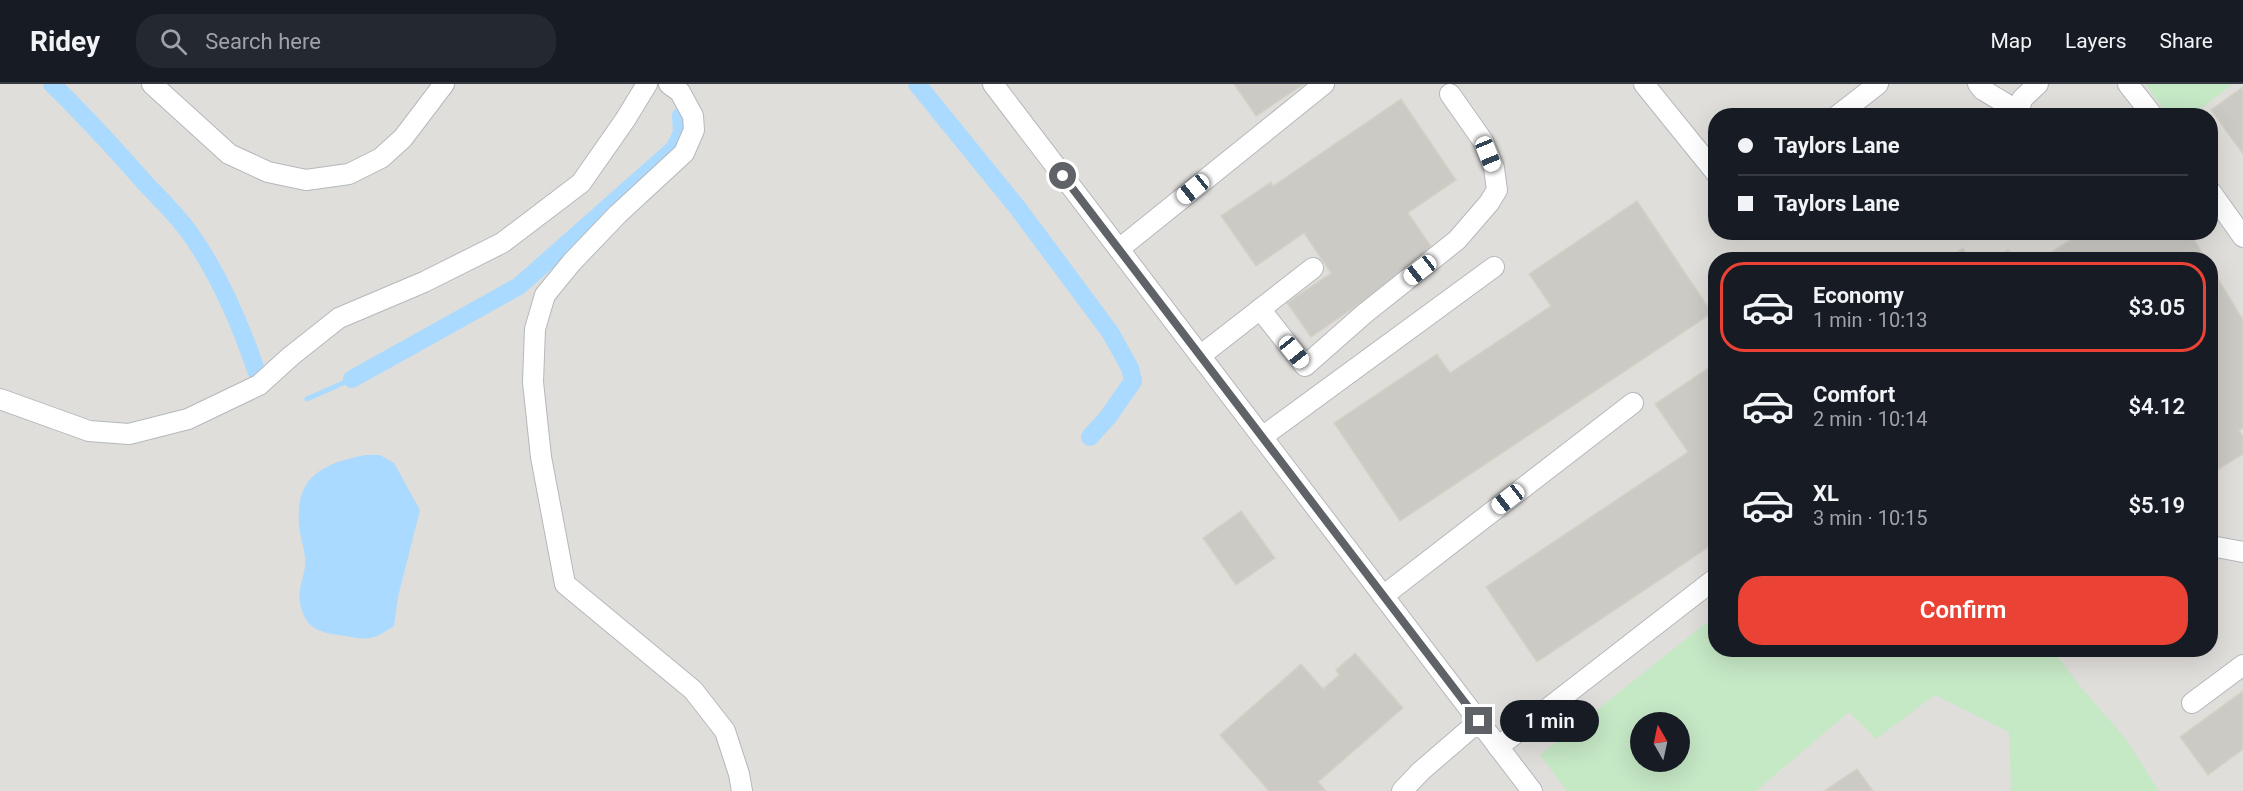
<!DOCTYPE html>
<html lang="en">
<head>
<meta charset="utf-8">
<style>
	:root { --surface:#171b24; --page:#242831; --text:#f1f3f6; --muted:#9ea1a6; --line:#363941; --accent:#ea4335 }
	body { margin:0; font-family:Roboto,sans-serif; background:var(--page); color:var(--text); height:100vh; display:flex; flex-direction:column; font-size:22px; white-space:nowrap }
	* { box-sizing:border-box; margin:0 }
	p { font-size:20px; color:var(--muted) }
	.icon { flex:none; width:33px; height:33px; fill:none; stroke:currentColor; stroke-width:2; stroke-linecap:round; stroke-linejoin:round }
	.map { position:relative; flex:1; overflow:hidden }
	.sheet { position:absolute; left:1708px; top:168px; width:510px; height:405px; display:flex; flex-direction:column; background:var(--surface); border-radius:24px; box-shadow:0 6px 24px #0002 }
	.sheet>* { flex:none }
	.guide { position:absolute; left:1708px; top:24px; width:510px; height:132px; border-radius:24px; box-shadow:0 6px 24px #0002; display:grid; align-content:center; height:132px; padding:0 30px; background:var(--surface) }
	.needle { width:39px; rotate:351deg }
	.fabs { position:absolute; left:1630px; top:628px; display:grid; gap:12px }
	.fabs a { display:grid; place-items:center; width:60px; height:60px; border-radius:50%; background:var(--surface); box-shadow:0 6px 24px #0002; font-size:30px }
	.end { position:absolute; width:27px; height:27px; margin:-14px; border:8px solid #5f6368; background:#fff; box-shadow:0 0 0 3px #fff }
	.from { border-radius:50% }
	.bubble { position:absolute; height:42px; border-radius:21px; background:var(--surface); box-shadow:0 6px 24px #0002; font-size:20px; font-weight:600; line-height:42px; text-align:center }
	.car { position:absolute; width:18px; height:36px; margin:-18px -9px; border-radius:8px; box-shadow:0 0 4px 2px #0007; background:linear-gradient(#fff 24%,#345 0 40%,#fff 0 76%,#345 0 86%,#fff 0) }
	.guide b { display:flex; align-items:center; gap:21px; height:57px; font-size:22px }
	.guide b+b { border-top:2px solid var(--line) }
	.guide i { width:15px; height:15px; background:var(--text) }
	ul { padding:10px 0 0; list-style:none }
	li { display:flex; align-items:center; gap:18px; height:90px; margin:0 12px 9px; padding:0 18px; border:3px solid transparent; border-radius:24px }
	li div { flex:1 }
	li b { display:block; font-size:22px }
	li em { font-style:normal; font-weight:600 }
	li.active { border-color:var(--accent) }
	li>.icon { width:54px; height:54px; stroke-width:1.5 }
	.action { display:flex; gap:12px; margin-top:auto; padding:12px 30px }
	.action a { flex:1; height:69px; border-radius:24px; background:var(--accent); color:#fff; font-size:24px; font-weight:600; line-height:69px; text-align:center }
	header { display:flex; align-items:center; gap:36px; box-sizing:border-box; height:84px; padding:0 30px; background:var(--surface); border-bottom:2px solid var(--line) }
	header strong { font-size:28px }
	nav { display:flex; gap:33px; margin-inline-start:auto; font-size:21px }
	.search { width:420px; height:54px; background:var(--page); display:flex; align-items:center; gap:15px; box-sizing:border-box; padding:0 21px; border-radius:24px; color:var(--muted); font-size:22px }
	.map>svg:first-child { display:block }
	.industrial { fill:#e0deda; fill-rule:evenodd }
	.green { fill:#c5e8c5; fill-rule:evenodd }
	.water { fill:#aadaff }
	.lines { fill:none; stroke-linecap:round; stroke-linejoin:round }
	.stream { stroke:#aadaff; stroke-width:5 }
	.canal { stroke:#aadaff; stroke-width:18 }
	.building { fill:#cccac5; stroke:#d6d1c6; stroke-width:1.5 }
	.minor-casing { stroke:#b5b8bc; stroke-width:22 }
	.minor { stroke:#fff; stroke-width:20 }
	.route { stroke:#5f6368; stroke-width:8 }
</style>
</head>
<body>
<header>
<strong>Ridey</strong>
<div class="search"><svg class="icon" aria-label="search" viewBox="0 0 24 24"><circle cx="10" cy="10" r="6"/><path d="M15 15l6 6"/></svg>Search here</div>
<nav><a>Map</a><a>Layers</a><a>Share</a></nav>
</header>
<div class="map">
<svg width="2243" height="707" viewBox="0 0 2243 707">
	<rect width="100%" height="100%" fill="#f1efe8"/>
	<path class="industrial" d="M0,0H2243V707H0ZM1716,32H2211V148H1716ZM1716,176H2211V566H1716ZM1641,639H1680V678H1641Z"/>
	<g class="green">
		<path d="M2145,0H2233L2193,31L2169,32Z"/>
		<path d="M1716,531V566H2053L2079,601L2125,654L2159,707H2011L2009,648L1935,611L1876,655L1849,628L1756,707H1567L1540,671ZM1641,639H1680V678H1641Z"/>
	</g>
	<path class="water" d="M365,371H380L394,379L420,426L398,513L394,542C387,546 381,551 374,553C364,556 356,554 346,552C322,549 305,547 300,518C297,503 307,489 305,473C304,463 300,453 299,442C295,393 321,380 365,371Z"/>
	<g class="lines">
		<path class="stream" d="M307,315L352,295"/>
		<g class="canal">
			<path d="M52,0C85,32 116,66 146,100C161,116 176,130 189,148C220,191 241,241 258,292"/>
			<path d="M917,0L1017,123L1110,248L1130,284L1133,297L1108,333L1090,353"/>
			<path d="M352,295L519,202L674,65L682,49L681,32"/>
		</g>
	</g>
	<g class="building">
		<path d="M1234,0H1304L1256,32Z"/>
		<path d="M2243,3V70L2211,26Z"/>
		<path d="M1401,15L1456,96L1408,129L1435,168L1311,253L1287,219L1331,189L1304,149L1256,182L1221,132L1271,98L1273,102Z"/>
		<path d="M1637,117L1712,229L1400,437L1334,339L1437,270L1450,289L1551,222L1529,190Z"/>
		<path d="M2083,148H2190L2206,176H2039Z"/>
		<path d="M1963,164L1970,176H1945Z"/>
		<path d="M2008,166L2014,176H1993Z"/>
		<path d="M2211,183L2243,236V344L2239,346L2243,353V370L2211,390V349L2217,346L2211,336Z"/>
		<path d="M1716,279V458L1537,578L1486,503L1688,368L1655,320Z"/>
		<path d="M1241,427L1275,474L1236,501L1203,454Z"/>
		<path d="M1355,569L1403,624L1318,698L1326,707H1269L1220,651L1301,580L1323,605L1339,591L1336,586Z"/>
		<path d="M2243,607V665L2208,691L2180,653Z"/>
		<path d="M1857,685L1873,707H1824Z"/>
	</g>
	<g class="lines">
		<g class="minor-casing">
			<g id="minor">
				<path d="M152,0L229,70L268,88L306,96L349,90L381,74L403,54L444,0"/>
				<path d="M669,0L680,8L693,32L694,46L684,69L618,130L572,178L545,211L535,245L533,298L541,373L565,500L693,606L725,647L739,690L742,707"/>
				<path d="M993,0L1532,707"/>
				<path d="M1644,0L1716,89"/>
				<path d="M1978,0L1983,6L2018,27"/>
				<path d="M2128,0L2153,32"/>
				<path d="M1837,32L1878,0"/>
				<path d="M2018,32L2022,15L2038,0"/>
				<path d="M2211,108L2243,153"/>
				<path d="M1119,165L1324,0"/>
				<path d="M1260,225L1305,282L1364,230L1457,156L1489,119L1497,106L1494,84L1483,57L1450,10"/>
				<path d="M1200,272L1313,184"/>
				<path d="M0,315L89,347L129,350L188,335L259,301L291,272L339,234L424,198L502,159L581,99L625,36L647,0"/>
				<path d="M1262,353L1494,183"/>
				<path d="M2211,462L2243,468"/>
				<path d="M1383,512L1633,319"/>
				<path d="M2192,619L2243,581"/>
				<path d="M1498,663L1716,494"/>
				<path d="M1402,707L1421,687L1479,637"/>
			</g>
		</g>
		<use href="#minor" class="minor"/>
	</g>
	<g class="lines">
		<path class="route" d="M1063,92L1479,637"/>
	</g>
</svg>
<div class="fabs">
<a><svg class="needle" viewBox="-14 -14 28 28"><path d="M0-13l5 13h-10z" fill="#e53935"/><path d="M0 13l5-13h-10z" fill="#9ea1a6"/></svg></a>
</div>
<i class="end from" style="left:1063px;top:92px"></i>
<i class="end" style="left:1479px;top:637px"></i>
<div class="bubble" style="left:1500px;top:616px;width:99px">1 min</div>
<i class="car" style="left:1488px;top:70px;rotate:158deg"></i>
<i class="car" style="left:1193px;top:105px;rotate:231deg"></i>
<i class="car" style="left:1420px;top:186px;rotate:232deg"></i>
<i class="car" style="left:1294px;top:268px;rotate:141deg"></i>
<i class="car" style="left:1508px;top:415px;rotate:232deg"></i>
<div class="guide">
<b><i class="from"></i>Taylors Lane</b>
<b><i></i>Taylors Lane</b>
</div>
<section class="sheet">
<ul>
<li class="active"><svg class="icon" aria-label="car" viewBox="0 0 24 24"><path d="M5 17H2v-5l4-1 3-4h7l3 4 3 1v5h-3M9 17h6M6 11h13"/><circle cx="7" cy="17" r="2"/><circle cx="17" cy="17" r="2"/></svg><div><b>Economy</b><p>1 min · 10:13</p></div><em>$3.05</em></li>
<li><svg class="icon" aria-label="car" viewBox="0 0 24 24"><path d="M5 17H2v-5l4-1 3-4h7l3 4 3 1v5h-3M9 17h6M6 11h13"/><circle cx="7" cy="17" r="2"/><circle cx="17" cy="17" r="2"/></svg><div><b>Comfort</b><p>2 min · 10:14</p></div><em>$4.12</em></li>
<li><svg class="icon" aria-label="car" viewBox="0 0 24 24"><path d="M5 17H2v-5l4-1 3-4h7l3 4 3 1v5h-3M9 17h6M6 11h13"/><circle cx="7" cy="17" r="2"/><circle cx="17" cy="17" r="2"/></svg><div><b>XL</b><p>3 min · 10:15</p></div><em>$5.19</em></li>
</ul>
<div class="action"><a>Confirm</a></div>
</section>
</div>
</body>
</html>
